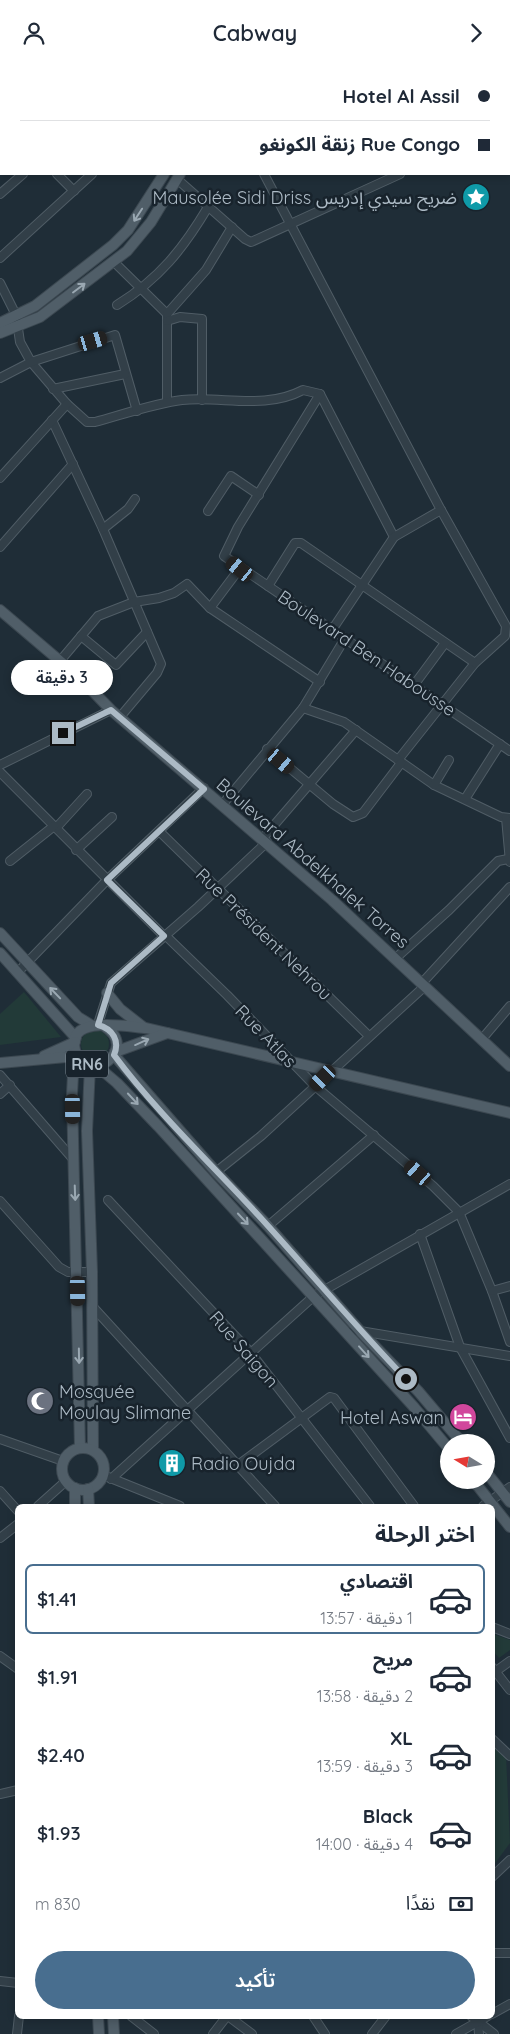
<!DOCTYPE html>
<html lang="ar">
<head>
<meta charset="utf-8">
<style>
	:root { --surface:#fff; --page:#f6f6f7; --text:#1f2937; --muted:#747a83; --line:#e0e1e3; --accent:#486e8f }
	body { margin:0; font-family:Quicksand,"Noto Sans Arabic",sans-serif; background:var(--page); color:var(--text); direction:rtl; height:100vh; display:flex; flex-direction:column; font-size:19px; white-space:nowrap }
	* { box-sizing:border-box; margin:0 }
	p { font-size:16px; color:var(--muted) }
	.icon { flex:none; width:28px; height:28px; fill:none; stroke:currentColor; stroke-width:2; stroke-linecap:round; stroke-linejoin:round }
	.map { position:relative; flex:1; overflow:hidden; direction:ltr }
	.sheet { position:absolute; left:15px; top:1439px; width:480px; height:515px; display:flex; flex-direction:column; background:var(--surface); border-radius:8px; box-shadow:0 2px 8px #0003; direction:rtl }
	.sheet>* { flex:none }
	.guide { position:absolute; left:0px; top:0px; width:510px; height:110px; box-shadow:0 2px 8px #0003; direction:rtl; display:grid; align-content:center; height:110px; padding:0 20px; background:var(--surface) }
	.needle { width:32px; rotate:281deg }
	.tools { position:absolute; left:440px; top:1369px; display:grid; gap:10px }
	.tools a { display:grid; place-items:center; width:55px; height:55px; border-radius:50%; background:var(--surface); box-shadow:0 2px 8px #0003; font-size:25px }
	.end { position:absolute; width:22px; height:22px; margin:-11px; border:6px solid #acbac5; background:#111; box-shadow:0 0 0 2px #111 }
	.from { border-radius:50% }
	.bubble { position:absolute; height:35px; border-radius:18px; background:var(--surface); box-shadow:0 2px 8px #0003; font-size:16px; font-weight:600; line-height:35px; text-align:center; direction:rtl }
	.car { position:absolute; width:15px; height:30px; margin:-15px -8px; border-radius:6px; box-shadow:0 0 4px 1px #0007; background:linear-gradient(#222 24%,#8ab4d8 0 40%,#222 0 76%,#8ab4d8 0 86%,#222 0) }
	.guide b { display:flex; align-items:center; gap:18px; height:48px; font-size:19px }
	.guide b+b { border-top:1px solid var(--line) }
	.guide i { width:12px; height:12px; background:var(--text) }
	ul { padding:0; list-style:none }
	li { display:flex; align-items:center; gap:15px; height:70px; margin:0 10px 8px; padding:0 10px; border:2px solid transparent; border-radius:8px }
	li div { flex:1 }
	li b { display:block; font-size:19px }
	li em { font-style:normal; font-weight:600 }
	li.on { border-color:var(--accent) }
	li>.icon { width:45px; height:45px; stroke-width:1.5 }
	h2 { padding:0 20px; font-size:22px; line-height:60px }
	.pay { display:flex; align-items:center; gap:12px; height:55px; padding:0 20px; font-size:19px }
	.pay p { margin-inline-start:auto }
	.cta { display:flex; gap:10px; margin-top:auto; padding:10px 20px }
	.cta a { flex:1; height:58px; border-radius:30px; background:var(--accent); color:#fff; font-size:20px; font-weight:600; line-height:58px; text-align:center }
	header { display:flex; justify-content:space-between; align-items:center; height:65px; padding:0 20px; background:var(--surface); font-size:22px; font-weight:600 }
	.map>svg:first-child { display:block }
	.green { fill:#223a38 }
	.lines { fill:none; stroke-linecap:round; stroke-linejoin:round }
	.minor-casing { stroke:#505d66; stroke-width:10 }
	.major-casing { stroke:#3c4851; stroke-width:12 }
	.minor { stroke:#323f48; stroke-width:8 }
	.major { stroke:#505e68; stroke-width:10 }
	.oneway { stroke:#9aa8b2 }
	.route { stroke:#acbac5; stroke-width:6 }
	.labels { text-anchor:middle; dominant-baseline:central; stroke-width:5; stroke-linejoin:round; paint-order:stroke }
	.shield { fill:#18232c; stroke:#808d97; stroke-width:1 }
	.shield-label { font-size:16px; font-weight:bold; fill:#acbac5 }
	.poi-label { font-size:18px; fill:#acbac5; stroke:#18232c; text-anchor:end }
	.street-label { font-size:18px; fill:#acbac5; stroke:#18232c }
</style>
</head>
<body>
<header><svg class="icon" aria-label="forward" viewBox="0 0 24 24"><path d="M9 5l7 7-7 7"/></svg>Cabway<svg class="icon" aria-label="person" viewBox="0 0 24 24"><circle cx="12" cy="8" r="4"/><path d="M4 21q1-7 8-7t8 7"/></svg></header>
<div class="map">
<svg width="510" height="1969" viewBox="0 0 510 1969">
	<rect width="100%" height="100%" fill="#1f2d37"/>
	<g class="green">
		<path d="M24,927L61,972L0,980V949Z"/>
		<circle cx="95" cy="979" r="14"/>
		<path d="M493,1569L510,1575V1585L499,1593L493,1586Z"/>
		<path d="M493,1679L506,1690L510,1778L493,1801Z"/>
	</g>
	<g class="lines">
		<g class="minor-casing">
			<g id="minor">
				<path d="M179,0L181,1"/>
				<path d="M455,0L456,1"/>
				<path d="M169,1L170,0"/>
				<path d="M509,61L510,60"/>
				<path d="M509,84L510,86"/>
				<path d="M57,109L74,126"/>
				<path d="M264,109L441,445L506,561L505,571L475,598L398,695"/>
				<path d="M177,114L245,174L251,177L400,109"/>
				<path d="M0,129L23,109"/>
				<path d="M0,193L92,109"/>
				<path d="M114,197L167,249V337"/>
				<path d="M0,218L16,250L20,277L31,297L67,339L87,357H95C121,350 156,338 182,335C223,331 265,345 303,325L320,329L394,472"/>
				<path d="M117,240C159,214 183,184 208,142"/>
				<path d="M167,249L206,205L232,162"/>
				<path d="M167,256L180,252L202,254V335"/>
				<path d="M0,313L31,297L115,270L137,346"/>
				<path d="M53,324L125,309"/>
				<path d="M320,329L238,462L224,491L510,686"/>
				<path d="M52,355L103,464L161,599L157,608L120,652"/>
				<path d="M0,413L67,339"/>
				<path d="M208,446L231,411L259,430"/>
				<path d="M103,464L128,444L135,434"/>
				<path d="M0,482L73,399"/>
				<path d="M268,521L295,478H301L475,598"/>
				<path d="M210,543L240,503"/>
				<path d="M332,565L394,472L441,445"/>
				<path d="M81,571L116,600L147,567"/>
				<path d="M60,596L98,551L134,537L159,533L174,528L187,519L210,543L320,617"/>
				<path d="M414,620L445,578"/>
				<path d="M303,643L344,657L434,720L501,752L510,753"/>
				<path d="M267,684L333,739L353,752L363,748L401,698"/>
				<path d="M0,700L111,645"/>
				<path d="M0,707L164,871"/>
				<path d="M434,720L449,695"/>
				<path d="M465,734L500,679"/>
				<path d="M222,740L303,643L344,575"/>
				<path d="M506,753L510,797"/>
				<path d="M56,763L87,729"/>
				<path d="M159,766L369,971"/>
				<path d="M263,773L356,665"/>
				<path d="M76,785L112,752"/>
				<path d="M10,796L54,761"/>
				<path d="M165,870L227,930L315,1021L433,1121L459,1147L492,1226L510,1277"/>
				<path d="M397,892L449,845L498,796L508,794"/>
				<path d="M17,908L107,815L204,723"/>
				<path d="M422,918L510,822"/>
				<path d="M98,959L111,918L198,842L267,777"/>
				<path d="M482,974L510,941"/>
				<path d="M0,1010L73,1094"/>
				<path d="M0,1029L10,1020"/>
				<path d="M216,1107L261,1071L425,921"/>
				<path d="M108,1135L251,1288L370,1441"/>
				<path d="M0,1136L59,1202L68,1207H92"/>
				<path d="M268,1161L374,1070"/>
				<path d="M420,1169L460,1282L510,1373"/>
				<path d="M492,1226L510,1221"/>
				<path d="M92,1241L275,1441"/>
				<path d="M345,1267L360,1266L510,1291"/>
				<path d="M0,1374L63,1396"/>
				<path d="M238,1400L330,1332L334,1333L414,1441"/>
				<path d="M103,1410L180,1441"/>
				<path d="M111,1414L314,1231L510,1119"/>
				<path d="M0,1426L18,1446"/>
				<path d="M38,1441L66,1416"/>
				<path d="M483,1441L510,1422"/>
				<path d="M0,1473L18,1459"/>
				<path d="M492,1562L510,1569"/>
				<path d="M0,1591L18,1604"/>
				<path d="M492,1602L510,1625"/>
				<path d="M492,1609L510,1596"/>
				<path d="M492,1674L510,1691"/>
				<path d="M0,1729L18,1725"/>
				<path d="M492,1812L510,1795"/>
				<path d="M492,1888H510"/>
				<path d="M0,1916L18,1918"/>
				<path d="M492,1949L510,1939"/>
				<path d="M131,1951L154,1969"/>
				<path d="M228,1951L252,1969"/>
				<path d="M313,1951L325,1969"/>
				<path d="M471,1951L494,1969"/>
				<path d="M478,1957L479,1969"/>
				<path d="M17,1969L19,1951"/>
				<path d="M213,1969L227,1951"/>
				<path d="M372,1969L386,1951"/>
				<path d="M456,1969L488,1951"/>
			</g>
		</g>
		<g class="major-casing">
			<g id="major">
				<path d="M231,1L232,0"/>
				<path d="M248,1V0"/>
				<path d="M0,258L35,241L113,180L128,165L164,109"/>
				<path d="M0,268L40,252L127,186L151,157L180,109"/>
				<path d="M0,545L81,614L111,645L332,835L510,1001"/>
				<path d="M0,868L78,952L91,960"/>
				<path d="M0,888L76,973"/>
				<path d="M107,928L120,944L143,962"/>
				<path d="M104,961C142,985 85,1023 75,985C66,949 128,962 146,963L510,1048"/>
				<path d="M115,987L167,968"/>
				<path d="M114,990L216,1107L268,1161L360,1266L418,1326L462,1378"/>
				<path d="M44,991L75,977"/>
				<path d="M79,993L73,1010L72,1029L80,1383"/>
				<path d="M0,998L77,991"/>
				<path d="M90,1001L87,1066L92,1207L93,1385"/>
				<path d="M97,1001L117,1018L158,1061L413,1341L449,1384"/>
				<circle cx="83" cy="1404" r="21"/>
				<path d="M486,1407L510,1437"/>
				<path d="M473,1415L510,1462"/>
				<path d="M75,1423V1441"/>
				<path d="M88,1424L89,1441"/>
				<path d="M98,1951L99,1969"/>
				<path d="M113,1951L114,1969"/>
			</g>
		</g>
		<use href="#minor" class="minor"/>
		<use href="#major" class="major"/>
	</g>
	<defs><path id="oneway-shaft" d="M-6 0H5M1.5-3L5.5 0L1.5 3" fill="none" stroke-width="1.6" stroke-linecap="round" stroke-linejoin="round" transform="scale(1.25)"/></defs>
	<g class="oneway">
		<use href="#oneway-shaft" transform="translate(138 150) rotate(123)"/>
		<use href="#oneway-shaft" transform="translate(79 223) rotate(-37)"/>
		<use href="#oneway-shaft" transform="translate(55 928) rotate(-134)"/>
		<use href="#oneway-shaft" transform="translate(142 977) rotate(-24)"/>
		<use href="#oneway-shaft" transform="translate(133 1034) rotate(47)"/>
		<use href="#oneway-shaft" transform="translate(75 1128) rotate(88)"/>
		<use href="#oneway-shaft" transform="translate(243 1154) rotate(47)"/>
		<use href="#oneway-shaft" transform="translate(364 1287) rotate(48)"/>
		<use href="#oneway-shaft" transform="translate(79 1291) rotate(89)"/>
	</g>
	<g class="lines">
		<path class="route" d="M63,668L111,645L204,724L107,815L164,871L111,918L98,960C113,964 120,976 114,990C160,1052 218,1105 269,1162C315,1213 359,1265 406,1314"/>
	</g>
	<defs>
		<g id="sight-disc" transform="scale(1.4375)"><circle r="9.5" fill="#0f9aa8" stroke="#18232c"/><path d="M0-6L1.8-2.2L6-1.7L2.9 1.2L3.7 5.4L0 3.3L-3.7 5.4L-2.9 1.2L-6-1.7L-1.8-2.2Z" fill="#fff"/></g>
		<g id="mosque-disc" transform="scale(1.4375)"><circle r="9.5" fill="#6b7280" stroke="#18232c"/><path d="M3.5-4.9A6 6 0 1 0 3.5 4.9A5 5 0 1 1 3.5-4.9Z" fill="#fff"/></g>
		<g id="hotel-disc" transform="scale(1.4375)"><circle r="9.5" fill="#d1479c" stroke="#18232c"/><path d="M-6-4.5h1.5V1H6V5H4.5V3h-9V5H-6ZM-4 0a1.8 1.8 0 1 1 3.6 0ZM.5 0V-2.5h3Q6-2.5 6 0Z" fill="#fff"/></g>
		<g id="building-disc" transform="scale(1.4375)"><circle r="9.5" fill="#0f9aa8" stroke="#18232c"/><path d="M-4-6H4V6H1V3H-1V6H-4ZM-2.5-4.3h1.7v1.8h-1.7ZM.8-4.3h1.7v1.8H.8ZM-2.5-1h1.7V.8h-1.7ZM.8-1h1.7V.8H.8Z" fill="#fff"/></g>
	</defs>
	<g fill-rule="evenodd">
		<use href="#sight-disc" x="476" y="132"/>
		<use href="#mosque-disc" x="40" y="1336"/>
		<use href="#hotel-disc" x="463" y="1352"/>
		<use href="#building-disc" x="172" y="1398"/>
	</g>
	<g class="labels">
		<rect class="shield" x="66" y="985.5" width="42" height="27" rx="4"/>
		<g class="shield-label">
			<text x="87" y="999">RN6</text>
		</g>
		<g class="poi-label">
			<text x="457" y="132">Mausolée Sidi Driss ضريح سيدي إدريس</text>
			<text x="59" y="1326" text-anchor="start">Mosquée<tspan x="59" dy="21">Moulay Slimane</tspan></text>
			<text x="444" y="1352">Hotel Aswan</text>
			<text x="191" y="1398" text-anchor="start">Radio Oujda</text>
		</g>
		<g class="street-label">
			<text transform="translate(367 588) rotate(34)">Boulevard Ben Habousse</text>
			<text transform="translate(313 798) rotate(41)">Boulevard Abdelkhalek Torres</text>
			<text transform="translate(264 869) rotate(44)">Rue Président Nehrou</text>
			<text transform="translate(266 971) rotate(46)">Rue Atlas</text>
			<text transform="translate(244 1284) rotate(49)">Rue Saigon</text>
		</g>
	</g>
</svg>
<div class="tools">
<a><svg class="needle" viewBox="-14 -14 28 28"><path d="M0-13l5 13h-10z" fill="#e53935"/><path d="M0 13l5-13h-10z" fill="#747a83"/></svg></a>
</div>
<i class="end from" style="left:406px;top:1314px"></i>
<i class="end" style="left:63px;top:668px"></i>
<div class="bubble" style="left:11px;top:595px;width:102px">3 دقيقة</div>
<i class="car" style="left:93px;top:276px;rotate:74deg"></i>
<i class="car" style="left:240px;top:504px;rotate:309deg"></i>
<i class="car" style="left:281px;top:696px;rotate:130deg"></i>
<i class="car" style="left:323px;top:1013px;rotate:225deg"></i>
<i class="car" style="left:73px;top:1044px;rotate:179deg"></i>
<i class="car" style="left:418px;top:1108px;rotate:311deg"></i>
<i class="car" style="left:78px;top:1226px;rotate:179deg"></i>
<div class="guide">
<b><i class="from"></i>Hotel Al Assil</b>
<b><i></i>Rue Congo زنقة الكونغو</b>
</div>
<section class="sheet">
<h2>اختر الرحلة</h2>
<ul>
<li class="on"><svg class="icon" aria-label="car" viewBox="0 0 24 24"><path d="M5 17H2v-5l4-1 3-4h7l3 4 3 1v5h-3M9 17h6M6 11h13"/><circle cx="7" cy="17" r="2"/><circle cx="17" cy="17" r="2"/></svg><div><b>اقتصادي</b><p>1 دقيقة · 13:57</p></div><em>$1.41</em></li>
<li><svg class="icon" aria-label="car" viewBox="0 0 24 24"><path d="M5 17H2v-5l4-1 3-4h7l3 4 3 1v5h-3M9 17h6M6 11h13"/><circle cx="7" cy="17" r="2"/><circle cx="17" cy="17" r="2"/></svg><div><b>مريح</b><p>2 دقيقة · 13:58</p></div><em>$1.91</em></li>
<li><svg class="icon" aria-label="car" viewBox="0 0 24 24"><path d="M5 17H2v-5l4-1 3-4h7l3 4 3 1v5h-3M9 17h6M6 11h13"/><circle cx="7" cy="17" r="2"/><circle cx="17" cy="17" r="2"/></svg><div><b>XL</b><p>3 دقيقة · 13:59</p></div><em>$2.40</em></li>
<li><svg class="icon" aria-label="car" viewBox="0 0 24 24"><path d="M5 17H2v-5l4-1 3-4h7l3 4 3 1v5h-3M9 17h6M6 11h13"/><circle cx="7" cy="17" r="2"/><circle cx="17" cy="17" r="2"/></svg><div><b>Black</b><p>4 دقيقة · 14:00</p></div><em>$1.93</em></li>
</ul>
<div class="pay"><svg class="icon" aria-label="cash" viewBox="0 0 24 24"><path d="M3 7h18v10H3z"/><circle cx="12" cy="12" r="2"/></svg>نقدًا<p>830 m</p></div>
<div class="cta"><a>تأكيد</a></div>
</section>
</div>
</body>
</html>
